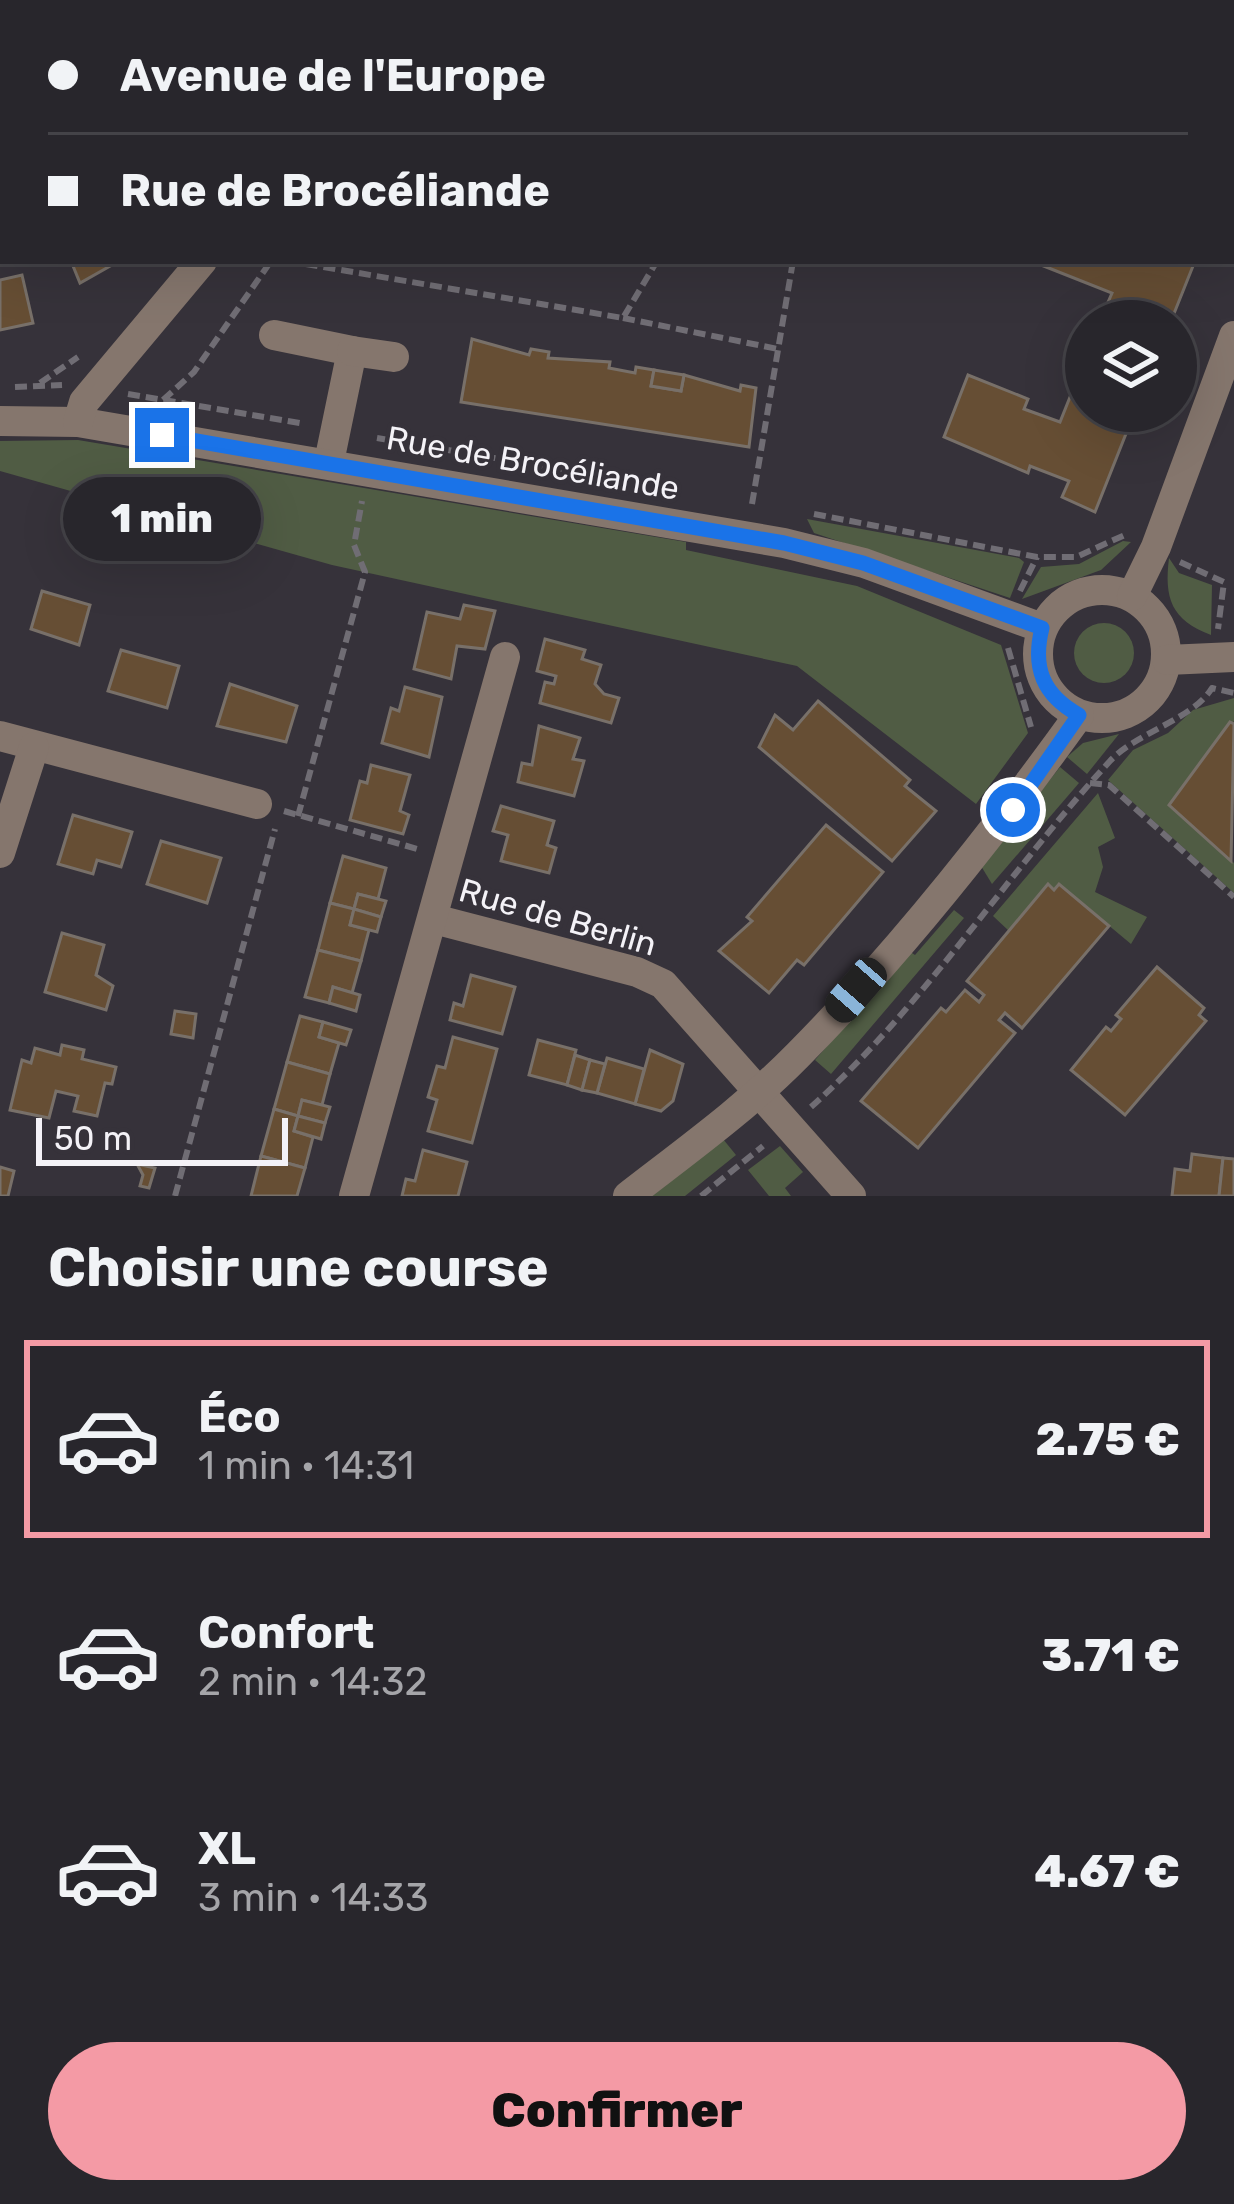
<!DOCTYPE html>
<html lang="fr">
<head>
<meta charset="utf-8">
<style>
	:root { --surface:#28262c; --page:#343238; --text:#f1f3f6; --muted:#a5a5a9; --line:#444348; --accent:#f49aa5 }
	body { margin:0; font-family:Rubik,sans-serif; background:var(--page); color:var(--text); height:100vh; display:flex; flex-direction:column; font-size:45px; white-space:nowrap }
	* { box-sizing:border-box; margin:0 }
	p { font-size:39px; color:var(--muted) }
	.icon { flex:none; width:66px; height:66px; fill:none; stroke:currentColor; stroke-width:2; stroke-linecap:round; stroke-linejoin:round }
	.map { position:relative; height:1196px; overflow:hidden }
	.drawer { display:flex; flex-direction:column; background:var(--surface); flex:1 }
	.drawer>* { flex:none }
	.hud { position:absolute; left:0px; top:0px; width:1236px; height:264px; box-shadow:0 12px 48px #0002,0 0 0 3px var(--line); display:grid; align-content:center; height:264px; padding:0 48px; background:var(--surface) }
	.buttons { position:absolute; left:1065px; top:300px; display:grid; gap:24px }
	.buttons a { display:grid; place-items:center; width:132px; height:132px; border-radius:50%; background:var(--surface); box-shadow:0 12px 48px #0002,0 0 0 3px var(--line); font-size:60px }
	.scale { position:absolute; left:36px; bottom:30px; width:252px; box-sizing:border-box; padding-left:12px; border:6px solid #f4f2f7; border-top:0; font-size:33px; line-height:42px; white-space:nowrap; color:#f4f2f7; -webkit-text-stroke:9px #36323a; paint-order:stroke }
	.end { position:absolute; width:54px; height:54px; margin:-27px; border:15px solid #1a73e8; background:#fff; box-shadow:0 0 0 6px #fff }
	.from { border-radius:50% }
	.bubble { position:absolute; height:84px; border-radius:42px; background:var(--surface); box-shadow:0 12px 48px #0002,0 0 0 3px var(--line); font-size:39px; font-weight:800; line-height:84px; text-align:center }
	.car { position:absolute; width:36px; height:72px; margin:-36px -18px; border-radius:15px; box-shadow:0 0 9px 3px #0007; background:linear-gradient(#222 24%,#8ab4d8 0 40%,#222 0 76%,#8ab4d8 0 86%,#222 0) }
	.hud b { display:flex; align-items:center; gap:42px; height:114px; font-size:45px }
	.hud b+b { border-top:3px solid var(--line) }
	.hud i { width:30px; height:30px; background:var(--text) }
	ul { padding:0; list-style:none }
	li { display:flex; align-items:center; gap:36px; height:198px; margin:0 24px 18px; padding:0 24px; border:6px solid transparent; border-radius:0px }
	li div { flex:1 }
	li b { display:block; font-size:45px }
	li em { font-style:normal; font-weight:800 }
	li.current { border-color:var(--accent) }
	li>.icon { width:108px; height:108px; stroke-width:1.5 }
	h2 { padding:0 48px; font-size:54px; line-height:144px }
	.action { display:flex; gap:24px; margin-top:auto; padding:24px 48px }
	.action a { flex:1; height:138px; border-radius:72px; background:var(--accent); color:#111; font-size:48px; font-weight:800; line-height:138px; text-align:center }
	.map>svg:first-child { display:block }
	.green { fill:#505c44 }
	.building { fill:#664e34; stroke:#787069; stroke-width:3 }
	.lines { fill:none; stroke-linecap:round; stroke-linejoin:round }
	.path { stroke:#706d74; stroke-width:6; stroke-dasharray:12 6; stroke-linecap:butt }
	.minor { stroke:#85766d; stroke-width:30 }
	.route { stroke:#1a73e8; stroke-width:15 }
	.labels { text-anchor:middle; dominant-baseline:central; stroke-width:9; stroke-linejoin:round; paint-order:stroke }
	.street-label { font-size:33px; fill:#f4f2f7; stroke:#36323a }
</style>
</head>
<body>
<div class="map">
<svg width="1234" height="1196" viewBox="0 0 1234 1196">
	<rect width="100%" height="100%" fill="#36323a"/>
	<g class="green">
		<path d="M78,440L686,542V550L857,586L1001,645L1028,733L976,804L797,666L332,565L0,471V441Z"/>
		<path d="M807,519L1019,558L1024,562L1010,598L814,533Z"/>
		<path d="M1123,541L1131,542L1101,570L1022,599L1041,567L1079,564Z"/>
		<path d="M1169,558L1179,573L1212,585L1211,635C1171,620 1164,598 1169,558Z"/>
		<circle cx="1104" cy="653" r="30"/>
		<path d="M1234,698V721L1169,805L1234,863V893L1108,780L1133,750L1168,733L1193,710Z"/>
		<path d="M1119,734L1087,774L1067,757L1083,743Z"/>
		<path d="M1060,767L1079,783L992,884L981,866Z"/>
		<path d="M1098,793L1115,838L1098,847L1103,867L1095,892L1147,917L1131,944L1059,884L1054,890L1047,885L1009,931L993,916Z"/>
		<path d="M954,910L964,918L831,1074L815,1060L909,951L915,955Z"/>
		<path d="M723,1139L736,1155L685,1196H652Z"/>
		<path d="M780,1146L803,1172L785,1188L791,1196H769L748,1170Z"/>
	</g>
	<g class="building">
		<rect x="617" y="0" width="78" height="3"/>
		<path d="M1144,0H1234L1233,75V3Z"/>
		<path d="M71,261H119L80,283Z"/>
		<path d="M1031,261H1195L1171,321H1100L1112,293Z"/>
		<path d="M22,275L33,323L0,330V280Z"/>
		<path d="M472,339L529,355L531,349L549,352L548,358L610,362L609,368L635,373L636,367L654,370L651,386L681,391L684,375L740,391L741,385L756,388L749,447L461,402Z"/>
		<path d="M1086,357V411H1135L1095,512L1062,497L1069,481L1030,466L1028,473L944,437L968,375L1028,399L1024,409L1060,422Z"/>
		<path d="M654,370L684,375L681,391L651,386Z"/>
		<path d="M42,591L90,605L79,645L31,629Z"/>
		<path d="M464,605L495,611L485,649L457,646L451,679L414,669L427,612L460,619Z"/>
		<path d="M545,639L585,650L582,659L601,665L595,684L604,694L619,698L611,723L540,703L545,682L554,684L556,676L537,671Z"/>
		<path d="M121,650L179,666L167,708L108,691Z"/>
		<path d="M230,684L297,706L286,742L217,726Z"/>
		<path d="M405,687L442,697L429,757L382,743L391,708L399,711Z"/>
		<path d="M818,701L910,780L905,786L936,811L892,861L759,747L775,715L793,730Z"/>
		<path d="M1230,722L1234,724L1231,861L1169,805Z"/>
		<path d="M539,726L580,738L573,759L584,761L574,796L518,782L522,763L532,765Z"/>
		<path d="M371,765L410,775L400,811L409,815L403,834L350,820L360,781L367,783Z"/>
		<path d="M501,806L554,821L547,845L556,848L549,873L501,861L508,835L493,831Z"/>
		<path d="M73,815L132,832L121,867L97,860L93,874L58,864Z"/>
		<path d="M826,825L883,872L804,965L797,960L769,993L719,951L752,921L747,917Z"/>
		<path d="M161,841L221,858L207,903L147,884Z"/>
		<path d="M343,856L386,868L378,899L358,894L354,909L330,903Z"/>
		<path d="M1048,884L1054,890L1059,884L1109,926L1022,1028L1005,1013L999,1020L1015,1033L918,1148L861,1101L941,1008L946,1012L965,990L979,1002L984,995L967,981Z"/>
		<path d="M358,894L386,901L381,917L354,909Z"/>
		<path d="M330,903L354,909L350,925L369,930L361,961L318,950Z"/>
		<path d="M354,909L381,917L377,932L350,925Z"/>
		<path d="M62,933L104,945L96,975L113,986L106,1010L45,992Z"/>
		<path d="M318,950L361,961L352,993L333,987L329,1003L305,997Z"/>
		<path d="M1157,967L1204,1008L1199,1015L1206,1021L1125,1115L1071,1070L1106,1027L1111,1031L1121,1019L1116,1015Z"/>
		<path d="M471,975L515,987L502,1034L450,1020L454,1003L463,1006Z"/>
		<path d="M333,987L360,995L356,1011L329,1003Z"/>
		<path d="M175,1011L196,1014L193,1038L171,1034Z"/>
		<path d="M300,1016L323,1022L319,1037L339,1043L330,1074L287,1062Z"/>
		<path d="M323,1022L351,1030L346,1045L319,1037Z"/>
		<path d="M453,1037L497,1049L472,1143L428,1131L437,1100L428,1097L437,1066L445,1068Z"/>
		<path d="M538,1040L576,1050L567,1085L529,1075Z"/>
		<path d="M62,1045L84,1050L82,1059L116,1067L112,1084L105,1083L97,1116L74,1111L78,1096L56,1091L49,1118L10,1110L22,1060L31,1063L35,1048L60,1055Z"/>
		<path d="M650,1050L683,1064L673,1101L661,1111L635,1104Z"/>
		<path d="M575,1055L590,1060L582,1090L567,1085Z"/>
		<path d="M607,1058L644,1069L635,1104L597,1093Z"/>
		<path d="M590,1060L605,1064L597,1093L582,1090Z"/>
		<path d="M287,1062L330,1074L322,1105L302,1100L298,1116L274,1109Z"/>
		<path d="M302,1100L330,1107L325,1123L298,1116Z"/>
		<path d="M274,1109L298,1116L294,1131L313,1137L305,1168L261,1156Z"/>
		<path d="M298,1116L325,1123L321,1139L294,1131Z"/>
		<path d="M423,1150L467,1162L458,1196H402L406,1179L415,1181Z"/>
		<path d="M1192,1154L1223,1158L1219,1196H1172L1175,1169L1190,1171Z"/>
		<path d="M261,1156L305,1168L297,1196H251Z"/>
		<path d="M1223,1158L1234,1159V1196H1219Z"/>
		<path d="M137,1164L155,1168L149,1188L140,1186L143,1175Z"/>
		<path d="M0,1167L14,1171L8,1196H0Z"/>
	</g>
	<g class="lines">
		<g class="path">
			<path d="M792,3L793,0"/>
			<path d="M1016,3L1018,0"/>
			<path d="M288,261L623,318L657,261"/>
			<path d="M623,318L778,349"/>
			<path d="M40,383L78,357"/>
			<path d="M15,387L62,385"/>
			<path d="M128,394L305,424"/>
			<path d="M163,400L194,372L271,261"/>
			<path d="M377,438L571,471"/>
			<path d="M752,504L793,261"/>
			<path d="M814,514L1037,557H1076L1127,534"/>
			<path d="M1180,562L1224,582L1218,629"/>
			<path d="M1020,591L1037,557"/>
			<path d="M1008,648L1031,727"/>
			<path d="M1090,783L1109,785L1234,897"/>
			<path d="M284,811L421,850"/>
			<path d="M298,816L365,572L354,545L362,501"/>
			<path d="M811,1107C924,1006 1008,872 1110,761C1137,732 1192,720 1212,688L1234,693"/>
			<path d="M175,1196L275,829"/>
			<path d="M701,1196L763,1146"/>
		</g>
		<g class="minor">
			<path d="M111,0L112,3"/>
			<path d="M341,3L342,0"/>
			<path d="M0,128L3,126"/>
			<path d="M274,335L352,351L329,462"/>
			<path d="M352,351L394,357"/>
			<path d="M0,421L78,422L784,543L864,563L1042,628"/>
			<path d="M78,422L84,402L202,261"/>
			<circle cx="1102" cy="654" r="64"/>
			<path d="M1132,596L1156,547L1234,336"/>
			<path d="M1167,660L1234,657"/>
			<path d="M0,736L257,804"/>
			<path d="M0,853L34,747"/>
			<path d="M434,919L637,972L663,984L851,1196"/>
			<path d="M354,1196L505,657"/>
			<path d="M628,1196C686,1151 746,1108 798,1055C901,951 994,833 1079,715"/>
		</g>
	</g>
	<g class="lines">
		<path class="route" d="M162,435L784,543L863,563L1042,628C1032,668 1043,695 1079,715L1013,810"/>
	</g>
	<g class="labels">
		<g class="street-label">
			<text transform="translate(533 463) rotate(10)">Rue de Brocéliande</text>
			<text transform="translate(558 917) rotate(16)">Rue de Berlin</text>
		</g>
	</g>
</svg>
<div class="buttons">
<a><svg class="icon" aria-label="layers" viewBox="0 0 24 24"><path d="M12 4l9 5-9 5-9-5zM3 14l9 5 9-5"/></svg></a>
</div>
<div class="scale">50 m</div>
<i class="end from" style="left:1013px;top:810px"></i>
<i class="end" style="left:162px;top:435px"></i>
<div class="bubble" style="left:63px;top:477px;width:198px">1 min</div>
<i class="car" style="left:856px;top:990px;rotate:221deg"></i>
<div class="hud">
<b><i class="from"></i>Avenue de l'Europe</b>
<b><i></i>Rue de Brocéliande</b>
</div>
</div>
<section class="drawer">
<h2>Choisir une course</h2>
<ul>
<li class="current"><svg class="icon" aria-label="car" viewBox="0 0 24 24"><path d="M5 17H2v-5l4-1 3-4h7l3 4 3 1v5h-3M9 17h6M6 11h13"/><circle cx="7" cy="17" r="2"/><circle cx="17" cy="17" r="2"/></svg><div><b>Éco</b><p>1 min · 14:31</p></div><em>2.75 €</em></li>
<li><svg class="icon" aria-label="car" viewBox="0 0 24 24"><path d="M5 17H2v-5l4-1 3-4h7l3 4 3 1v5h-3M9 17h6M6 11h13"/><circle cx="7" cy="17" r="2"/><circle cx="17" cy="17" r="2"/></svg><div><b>Confort</b><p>2 min · 14:32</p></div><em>3.71 €</em></li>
<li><svg class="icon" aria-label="car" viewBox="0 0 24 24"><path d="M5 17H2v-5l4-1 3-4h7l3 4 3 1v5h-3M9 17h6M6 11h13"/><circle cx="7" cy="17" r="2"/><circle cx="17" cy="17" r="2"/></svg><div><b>XL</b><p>3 min · 14:33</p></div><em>4.67 €</em></li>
</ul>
<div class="action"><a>Confirmer</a></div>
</section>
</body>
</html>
